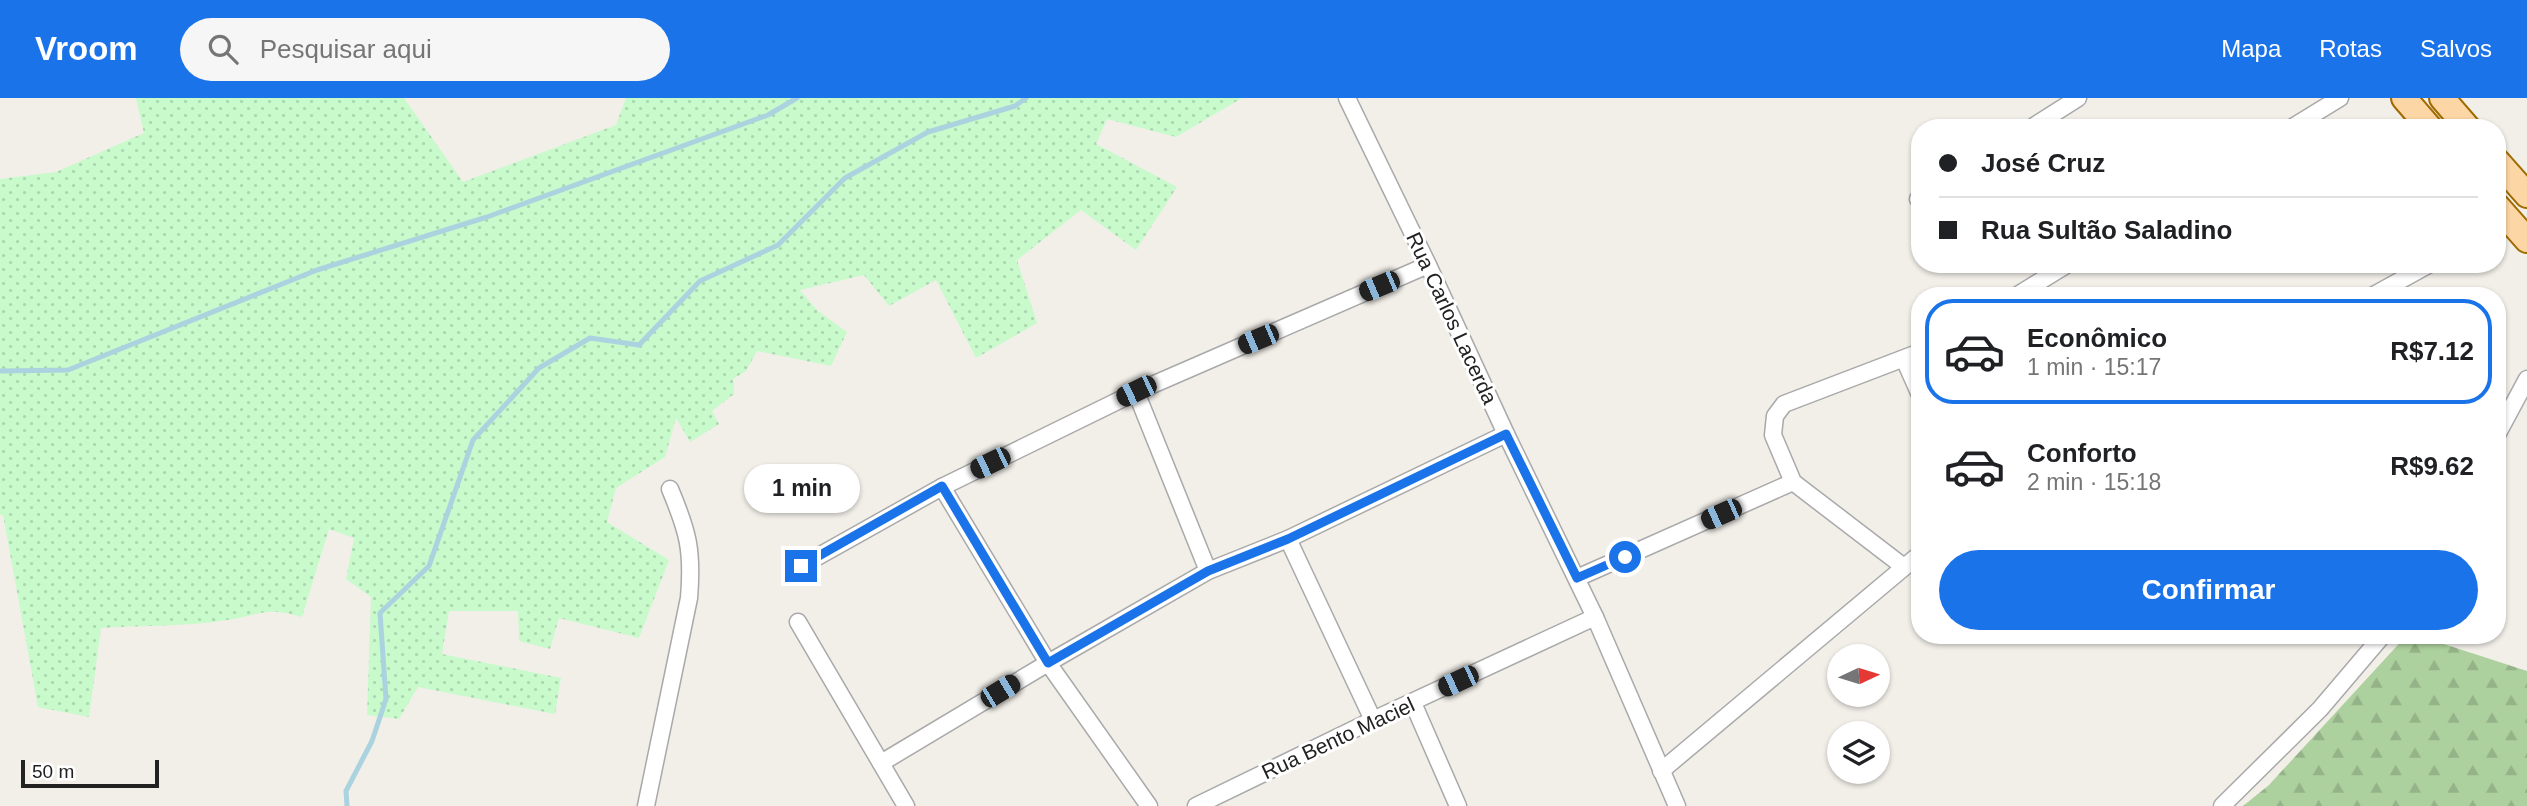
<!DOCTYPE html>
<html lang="pt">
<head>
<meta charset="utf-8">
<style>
	:root { --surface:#fff; --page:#f6f6f6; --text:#202124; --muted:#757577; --line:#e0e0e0; --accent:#1a73e8 }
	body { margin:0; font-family:Helvetica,sans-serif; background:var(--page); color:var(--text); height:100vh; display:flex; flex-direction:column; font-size:26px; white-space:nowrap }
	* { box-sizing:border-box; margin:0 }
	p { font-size:23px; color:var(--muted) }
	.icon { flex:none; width:38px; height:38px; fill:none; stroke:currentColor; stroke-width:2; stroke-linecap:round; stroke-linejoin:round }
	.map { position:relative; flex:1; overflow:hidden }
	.side { position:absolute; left:1911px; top:189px; width:595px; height:357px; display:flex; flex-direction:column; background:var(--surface); border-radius:28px; box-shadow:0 2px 5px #0004 }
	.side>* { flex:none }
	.hud { position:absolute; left:1911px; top:21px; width:595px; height:154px; border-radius:28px; box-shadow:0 2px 5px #0004; display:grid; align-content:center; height:154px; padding:0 28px; background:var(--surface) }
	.needle { width:46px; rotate:86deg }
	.tools { position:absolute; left:1827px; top:546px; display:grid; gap:14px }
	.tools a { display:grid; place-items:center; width:63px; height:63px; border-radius:50%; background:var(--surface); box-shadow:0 2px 5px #0004; font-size:35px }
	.scale { position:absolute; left:21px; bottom:18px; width:138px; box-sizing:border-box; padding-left:7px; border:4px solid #222; border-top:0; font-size:19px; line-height:24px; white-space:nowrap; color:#222; -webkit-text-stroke:5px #fff; paint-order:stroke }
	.end { position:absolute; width:32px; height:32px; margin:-16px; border:9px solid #1a73e8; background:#fff; box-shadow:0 0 0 4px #fff }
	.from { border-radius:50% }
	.bubble { position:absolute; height:49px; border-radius:24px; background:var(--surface); box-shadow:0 2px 5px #0004; font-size:23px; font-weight:700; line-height:49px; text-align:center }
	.car { position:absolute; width:21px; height:42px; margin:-21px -10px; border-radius:9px; box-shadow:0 0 5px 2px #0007; background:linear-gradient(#222 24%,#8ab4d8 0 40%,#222 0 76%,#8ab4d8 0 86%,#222 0) }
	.hud b { display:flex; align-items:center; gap:24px; height:66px; font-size:26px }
	.hud b+b { border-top:2px solid var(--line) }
	.hud i { width:18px; height:18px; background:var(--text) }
	ul { padding:12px 0 0; list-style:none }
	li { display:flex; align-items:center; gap:21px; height:105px; margin:0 14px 10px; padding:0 14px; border:4px solid transparent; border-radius:28px }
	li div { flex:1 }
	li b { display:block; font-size:26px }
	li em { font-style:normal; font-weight:700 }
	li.selected { border-color:var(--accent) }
	li>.icon { width:63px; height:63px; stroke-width:1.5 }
	.button { display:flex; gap:14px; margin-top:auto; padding:14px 28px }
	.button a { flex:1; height:80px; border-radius:42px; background:var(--accent); color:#fff; font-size:28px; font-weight:700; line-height:80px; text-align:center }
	header { display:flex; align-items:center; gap:42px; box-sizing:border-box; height:98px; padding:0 35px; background:var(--accent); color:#fff }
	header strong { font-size:33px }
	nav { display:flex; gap:38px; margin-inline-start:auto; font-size:24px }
	.search { width:490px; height:63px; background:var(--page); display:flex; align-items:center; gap:18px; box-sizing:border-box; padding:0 24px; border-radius:38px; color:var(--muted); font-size:26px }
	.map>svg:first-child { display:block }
	.forest { fill:url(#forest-firs) }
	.park { fill:url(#park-dots) }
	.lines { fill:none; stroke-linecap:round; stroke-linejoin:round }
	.stream { stroke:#aad3df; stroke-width:5 }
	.minor-casing { stroke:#a9a9a9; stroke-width:19 }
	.primary-casing { stroke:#a06b00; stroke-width:28 }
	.minor { stroke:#fff; stroke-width:16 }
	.primary { stroke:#fcd6a4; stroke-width:24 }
	.route { stroke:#1a73e8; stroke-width:9 }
	.labels { text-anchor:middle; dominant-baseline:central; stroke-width:6; stroke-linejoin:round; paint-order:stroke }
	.street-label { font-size:21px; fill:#222; stroke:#fff }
</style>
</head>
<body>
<header>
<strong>Vroom</strong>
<div class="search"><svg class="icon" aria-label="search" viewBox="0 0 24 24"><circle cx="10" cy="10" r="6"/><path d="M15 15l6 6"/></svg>Pesquisar aqui</div>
<nav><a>Mapa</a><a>Rotas</a><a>Salvos</a></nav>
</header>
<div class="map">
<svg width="2527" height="708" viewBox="0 0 2527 708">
	<defs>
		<pattern id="forest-firs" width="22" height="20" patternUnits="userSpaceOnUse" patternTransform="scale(1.75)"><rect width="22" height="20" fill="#add19e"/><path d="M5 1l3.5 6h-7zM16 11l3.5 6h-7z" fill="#95b388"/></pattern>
		<pattern id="park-dots" width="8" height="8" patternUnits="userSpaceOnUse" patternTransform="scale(1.75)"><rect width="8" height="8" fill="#c8facc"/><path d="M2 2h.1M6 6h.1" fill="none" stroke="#acd6af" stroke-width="1.8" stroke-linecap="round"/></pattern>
	</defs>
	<rect width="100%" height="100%" fill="#f2efe9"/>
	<path class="forest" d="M2407,537H2416L2527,573V708H2243L2269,687Z"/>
	<path class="park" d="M136,0H404L463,84L616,27L626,0H1242L1176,39L1107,21L1096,46L1177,89L1136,152L1081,112L1017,162L1037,225L976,260L936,182L889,208L864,177L800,192L818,213L847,234L831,268L757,253L746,273L733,281L734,296L712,313L719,326L690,344L676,320L665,359L616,390L607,424L669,462L639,540L559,520L550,551L519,543L518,513H449L442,556L561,580L555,616L418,589L399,621L367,617L371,499L346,481L354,440L329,431L302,519C266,508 261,517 227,522C187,529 142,527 101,530L89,619L38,609L3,417H0V81L56,74L144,35Z"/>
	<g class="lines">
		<g class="stream">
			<path d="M0,273L68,272L317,172L487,119L768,17L797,0"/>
			<path d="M347,708L346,693L372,643L386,601L380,515L429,468L473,342L539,270L590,240L639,247L700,183L778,147L845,80L928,34L1015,8L1026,0"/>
		</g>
		<g class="minor-casing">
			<g id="minor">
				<path d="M1347,0L1428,167L1506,336L1595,519L1677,708"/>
				<path d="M2031,30L2078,0"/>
				<path d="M2291,30L2340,0"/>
				<path d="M1918,101L1920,100"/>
				<path d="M2016,198L2068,166"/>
				<path d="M2372,198L2430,166"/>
				<path d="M1904,261L1920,297"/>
				<path d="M1136,294L1208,473"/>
				<path d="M2497,337L2527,281"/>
				<path d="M942,389L1048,565L1149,708"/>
				<path d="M1288,441L1373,622"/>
				<path d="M801,468L942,389L1136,294L1428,167"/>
				<path d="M1904,469L1793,384L1773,337L1775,318L1784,306L1920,254"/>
				<path d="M1577,480L1793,384"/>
				<path d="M798,524L906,708"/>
				<path d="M1413,605L1458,708"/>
				<path d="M881,665L1048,565L1208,473L1288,441L1506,336"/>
				<path d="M1661,673L1920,456"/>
				<path d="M646,708L689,500C693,452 688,434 670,391"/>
				<path d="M1196,708L1373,622L1595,519"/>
				<path d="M2222,708L2320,611L2383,537"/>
			</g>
		</g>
		<g class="primary-casing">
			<g id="primary">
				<path d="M2404,0L2430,30"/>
				<path d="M2442,0L2468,30"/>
				<path d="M2497,63L2527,97"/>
				<path d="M2497,108L2527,142"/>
			</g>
		</g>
		<use href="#minor" class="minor"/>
		<use href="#primary" class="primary"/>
	</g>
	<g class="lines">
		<path class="route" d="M801,468L942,388L1048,565L1208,473L1288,441L1506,336L1577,480L1625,459"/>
	</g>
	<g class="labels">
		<g class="street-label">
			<text transform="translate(1452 220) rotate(65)">Rua Carlos Lacerda</text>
			<text transform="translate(1338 640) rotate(-25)">Rua Bento Maciel</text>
		</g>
	</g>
</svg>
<div class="tools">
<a><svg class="needle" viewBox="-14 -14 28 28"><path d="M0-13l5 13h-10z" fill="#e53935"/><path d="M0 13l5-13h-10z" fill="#757577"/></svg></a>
<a><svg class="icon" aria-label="layers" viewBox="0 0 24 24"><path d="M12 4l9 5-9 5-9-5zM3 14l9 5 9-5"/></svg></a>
</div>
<div class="scale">50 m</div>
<i class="end from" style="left:1625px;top:459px"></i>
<i class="end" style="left:801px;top:468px"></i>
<div class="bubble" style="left:744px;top:366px;width:116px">1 min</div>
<i class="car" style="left:1379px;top:188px;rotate:247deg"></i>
<i class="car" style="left:1258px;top:241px;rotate:247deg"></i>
<i class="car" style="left:1136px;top:293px;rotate:244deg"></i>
<i class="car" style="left:990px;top:365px;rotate:244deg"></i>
<i class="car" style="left:1721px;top:416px;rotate:246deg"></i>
<i class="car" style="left:1458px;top:583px;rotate:245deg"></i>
<i class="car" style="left:1000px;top:593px;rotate:59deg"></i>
<div class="hud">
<b><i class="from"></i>José Cruz</b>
<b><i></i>Rua Sultão Saladino</b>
</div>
<section class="side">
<ul>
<li class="selected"><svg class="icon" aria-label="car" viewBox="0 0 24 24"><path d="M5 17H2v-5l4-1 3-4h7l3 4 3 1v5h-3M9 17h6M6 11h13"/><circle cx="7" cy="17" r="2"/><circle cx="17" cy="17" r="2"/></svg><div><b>Econômico</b><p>1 min · 15:17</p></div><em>R$7.12</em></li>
<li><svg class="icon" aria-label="car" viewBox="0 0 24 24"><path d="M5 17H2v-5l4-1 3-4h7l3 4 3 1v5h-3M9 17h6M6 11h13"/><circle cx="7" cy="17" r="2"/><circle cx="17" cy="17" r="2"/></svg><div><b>Conforto</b><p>2 min · 15:18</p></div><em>R$9.62</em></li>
</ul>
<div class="button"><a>Confirmar</a></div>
</section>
</div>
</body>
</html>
